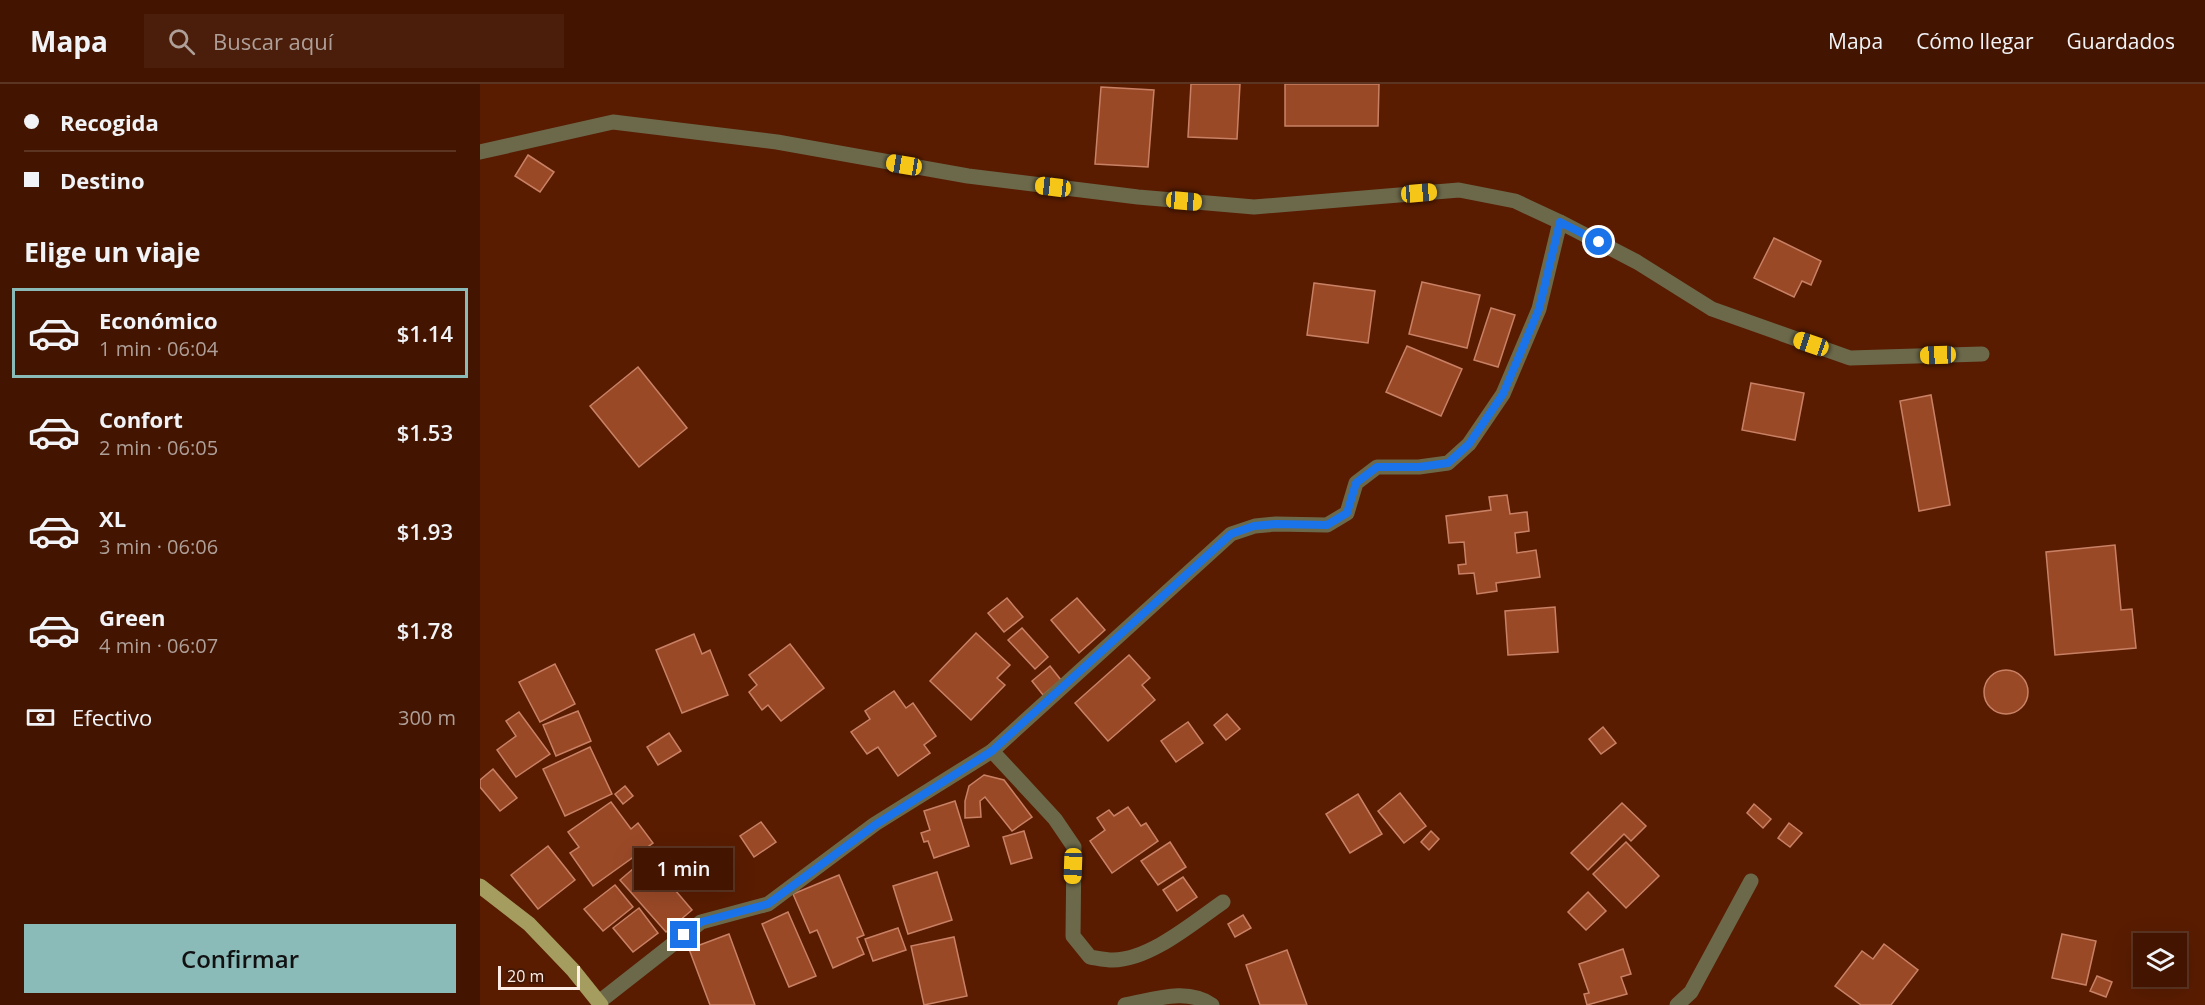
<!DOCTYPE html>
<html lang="es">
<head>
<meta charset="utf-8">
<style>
	:root { --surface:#431500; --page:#4a1e0a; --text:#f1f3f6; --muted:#af9f99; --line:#5b3422; --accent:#8bbbb9 }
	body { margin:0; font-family:"Open Sans",sans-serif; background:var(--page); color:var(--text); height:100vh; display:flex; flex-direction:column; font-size:22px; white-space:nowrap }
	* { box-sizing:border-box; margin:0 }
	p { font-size:20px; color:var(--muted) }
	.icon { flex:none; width:33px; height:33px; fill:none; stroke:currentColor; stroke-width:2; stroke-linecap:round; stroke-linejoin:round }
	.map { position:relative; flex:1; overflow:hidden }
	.details { display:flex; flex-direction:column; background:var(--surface); width:480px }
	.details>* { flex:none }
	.top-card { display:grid; align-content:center; height:132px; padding:0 24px; background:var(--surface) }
	.buttons { position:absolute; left:1653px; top:849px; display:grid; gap:12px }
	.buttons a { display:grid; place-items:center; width:54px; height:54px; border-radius:0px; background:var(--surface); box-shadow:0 6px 24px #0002,0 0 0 2px var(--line); font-size:30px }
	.scale { position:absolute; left:18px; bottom:15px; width:82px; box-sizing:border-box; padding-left:6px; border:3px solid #feede7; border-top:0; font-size:16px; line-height:21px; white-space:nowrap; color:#feede7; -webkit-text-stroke:4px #461803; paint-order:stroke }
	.end { position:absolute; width:27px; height:27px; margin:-14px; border:8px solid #1a73e8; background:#fff; box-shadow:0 0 0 3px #fff }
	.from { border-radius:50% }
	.bubble { position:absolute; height:42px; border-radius:0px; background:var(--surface); box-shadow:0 6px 24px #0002,0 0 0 2px var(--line); font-size:20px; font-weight:600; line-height:42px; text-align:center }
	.car { position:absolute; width:18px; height:36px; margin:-18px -9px; border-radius:8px; box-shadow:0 0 4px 2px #0007; background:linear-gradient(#f5c518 24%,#345 0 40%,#f5c518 0 76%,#345 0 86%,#f5c518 0) }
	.top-card b { display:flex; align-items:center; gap:21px; height:57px; font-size:22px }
	.top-card b+b { border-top:2px solid var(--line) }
	.top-card i { width:15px; height:15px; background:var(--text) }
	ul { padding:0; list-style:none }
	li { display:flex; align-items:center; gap:18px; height:90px; margin:0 12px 9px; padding:0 12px; border:3px solid transparent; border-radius:0px }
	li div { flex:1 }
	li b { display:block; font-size:22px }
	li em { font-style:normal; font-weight:600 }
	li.active { border-color:var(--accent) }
	li>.icon { width:54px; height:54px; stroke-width:1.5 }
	h2 { padding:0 24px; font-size:27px; line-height:72px }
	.pay { display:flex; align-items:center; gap:15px; height:66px; padding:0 24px; font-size:22px }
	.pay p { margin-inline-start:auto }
	.primary-button { display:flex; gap:12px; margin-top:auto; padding:12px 24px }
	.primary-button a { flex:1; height:69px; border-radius:0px; background:var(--accent); color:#111; font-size:24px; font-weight:600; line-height:69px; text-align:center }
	header { display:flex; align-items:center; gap:36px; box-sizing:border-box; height:84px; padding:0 30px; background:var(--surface); border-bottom:2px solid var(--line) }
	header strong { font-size:28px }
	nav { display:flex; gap:33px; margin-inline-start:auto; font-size:21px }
	.search { width:420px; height:54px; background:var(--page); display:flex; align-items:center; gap:15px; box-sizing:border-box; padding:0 21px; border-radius:0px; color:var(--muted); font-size:22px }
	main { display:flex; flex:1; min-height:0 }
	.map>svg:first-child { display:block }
	.building { fill:#9a4927; stroke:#c98165; stroke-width:1.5 }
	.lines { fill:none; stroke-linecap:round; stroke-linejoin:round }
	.street { stroke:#6c694b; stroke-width:15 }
	.primary { stroke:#a59d5f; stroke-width:15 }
	.route { stroke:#1a73e8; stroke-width:8 }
</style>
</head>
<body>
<header>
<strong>Mapa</strong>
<div class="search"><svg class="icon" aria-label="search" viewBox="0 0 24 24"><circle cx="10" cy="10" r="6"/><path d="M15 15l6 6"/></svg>Buscar aquí</div>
<nav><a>Mapa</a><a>Cómo llegar</a><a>Guardados</a></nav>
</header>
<main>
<section class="details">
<div class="top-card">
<b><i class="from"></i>Recogida</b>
<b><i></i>Destino</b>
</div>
<h2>Elige un viaje</h2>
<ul>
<li class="active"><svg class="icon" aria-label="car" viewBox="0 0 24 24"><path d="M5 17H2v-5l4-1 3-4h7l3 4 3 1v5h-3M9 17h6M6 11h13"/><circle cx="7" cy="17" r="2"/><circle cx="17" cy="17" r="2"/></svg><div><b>Económico</b><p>1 min · 06:04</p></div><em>$1.14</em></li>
<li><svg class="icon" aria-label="car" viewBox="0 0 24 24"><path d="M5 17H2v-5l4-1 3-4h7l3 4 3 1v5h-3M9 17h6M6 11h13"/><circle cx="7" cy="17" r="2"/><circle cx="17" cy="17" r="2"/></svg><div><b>Confort</b><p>2 min · 06:05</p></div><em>$1.53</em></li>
<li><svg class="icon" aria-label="car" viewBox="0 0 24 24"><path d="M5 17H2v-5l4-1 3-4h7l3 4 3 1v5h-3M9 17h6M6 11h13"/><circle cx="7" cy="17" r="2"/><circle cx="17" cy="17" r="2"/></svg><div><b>XL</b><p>3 min · 06:06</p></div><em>$1.93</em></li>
<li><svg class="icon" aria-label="car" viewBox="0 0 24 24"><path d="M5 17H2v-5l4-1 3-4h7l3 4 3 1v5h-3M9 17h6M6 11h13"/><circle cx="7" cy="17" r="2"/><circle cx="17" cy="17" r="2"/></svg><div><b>Green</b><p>4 min · 06:07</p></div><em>$1.78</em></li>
</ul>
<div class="pay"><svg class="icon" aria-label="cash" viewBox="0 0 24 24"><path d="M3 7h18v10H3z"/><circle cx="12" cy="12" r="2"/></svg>Efectivo<p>300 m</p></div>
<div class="primary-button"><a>Confirmar</a></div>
</section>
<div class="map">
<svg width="1725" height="921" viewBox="0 0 1725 921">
	<rect width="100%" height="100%" fill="#591c00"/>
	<g class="building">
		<path d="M711,0H760L757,55L708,53Z"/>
		<path d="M805,0H899L898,42H805Z"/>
		<path d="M621,3L674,6L668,83L615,80Z"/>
		<path d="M48,71L74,88L60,108L35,92Z"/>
		<path d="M1294,154L1341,177L1331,201L1322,197L1314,213L1274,194Z"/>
		<path d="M942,198L1000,211L987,264L929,250Z"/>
		<path d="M834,199L895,207L888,259L827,251Z"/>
		<path d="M1011,224L1035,231L1018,283L994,276Z"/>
		<path d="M927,262L982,285L961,332L906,308Z"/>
		<path d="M158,283L207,344L159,383L110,322Z"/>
		<path d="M1271,299L1324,309L1315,356L1262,346Z"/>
		<path d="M1451,311L1470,421L1439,427L1420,317Z"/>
		<path d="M1027,411L1030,430L1047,428L1049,447L1035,449L1037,469L1056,466L1060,493L1016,499L1017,507L997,510L994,489L979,490L978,481L986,480L984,458L969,459L966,432L1011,426L1009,413Z"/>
		<path d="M1635,461L1641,526L1652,525L1656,564L1575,571L1566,468Z"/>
		<path d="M527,514L543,533L524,548L508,529Z"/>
		<path d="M597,514L625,546L599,569L571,536Z"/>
		<path d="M1075,523L1078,568L1028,571L1025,527Z"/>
		<path d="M542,544L568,573L555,585L528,556Z"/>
		<path d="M496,549L530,581L517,594L525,601L491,636L450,597Z"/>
		<path d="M214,550L222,570L230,566L248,611L202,629L176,566Z"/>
		<path d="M310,560L344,604L301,637L288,621L282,626L269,608L277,601L269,591Z"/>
		<path d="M649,571L670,594L662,601L675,616L628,657L595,619Z"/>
		<path d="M75,580L95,620L60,638L39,598Z"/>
		<path d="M570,582L581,596L563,611L552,597Z"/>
		<circle cx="1526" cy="608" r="22"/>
		<path d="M414,607L426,624L433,619L456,652L444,661L450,669L418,692L398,663L387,670L371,648L390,635L385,627Z"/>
		<path d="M98,627L111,657L76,672L63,641Z"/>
		<path d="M39,628L70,670L36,693L17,666L36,652L26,637Z"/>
		<path d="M747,630L760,645L746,656L734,641Z"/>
		<path d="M708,638L723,659L696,678L681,657Z"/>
		<path d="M1123,643L1136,659L1121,670L1109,655Z"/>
		<path d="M189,649L201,667L178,681L167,663Z"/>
		<path d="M110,663L132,710L85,732L63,685Z"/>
		<path d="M13,685L37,714L20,727L0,703V696Z"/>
		<path d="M504,691L524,696L552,733L532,747L505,713L500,717L501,733L485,734V717L489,702Z"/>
		<path d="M145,702L153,712L143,720L135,710Z"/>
		<path d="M920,709L946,742L924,759L898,727Z"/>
		<path d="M878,710L902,750L870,769L846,730Z"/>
		<path d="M475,717L489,762L454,774L448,757L444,758L441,749L450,746L444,727Z"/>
		<path d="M131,718L151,745L158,739L173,759L113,802L90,769L99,763L88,748Z"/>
		<path d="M1142,719L1166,742L1151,757L1144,750L1108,786L1091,769Z"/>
		<path d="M1274,720L1291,735L1283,744L1267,729Z"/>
		<path d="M648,723L661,742L666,739L678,757L632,789L610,757L625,746L617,734L629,726L634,732Z"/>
		<path d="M281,738L296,758L274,773L260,752Z"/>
		<path d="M1309,739L1322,749L1310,763L1298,754Z"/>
		<path d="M544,747L552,774L531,780L523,753Z"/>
		<path d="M951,747L959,755L949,766L941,758Z"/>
		<path d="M690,758L706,783L678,801L661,777Z"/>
		<path d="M1146,758L1179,792L1146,824L1113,790Z"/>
		<path d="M68,762L95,796L58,825L31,791Z"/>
		<path d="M167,773L212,826L186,848L140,796Z"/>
		<path d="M457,788L472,836L428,850L413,802Z"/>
		<path d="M359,791L384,851L377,854L384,870L353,884L337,846L330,849L313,810Z"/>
		<path d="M703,793L717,813L697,827L683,806Z"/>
		<path d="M135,801L153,823L123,847L104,825Z"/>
		<path d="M1108,808L1126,827L1106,846L1088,828Z"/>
		<path d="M159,824L178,849L153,868L133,844Z"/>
		<path d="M308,828L336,892L309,903L282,840Z"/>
		<path d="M763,831L771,844L755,853L748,840Z"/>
		<path d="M418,844L426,866L393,877L385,855Z"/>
		<path d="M249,850L275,921H230L209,865Z"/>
		<path d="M1582,850L1616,857L1606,901L1572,894Z"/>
		<path d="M474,853L487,912L444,921L431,862Z"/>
		<path d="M1404,860L1438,886L1411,921H1381L1355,902L1382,867L1393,875Z"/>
		<path d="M1143,865L1151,890L1141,893L1147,910L1107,921L1104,910L1109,909L1099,880Z"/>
		<path d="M807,866L827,921H780L766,881Z"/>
		<path d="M1617,892L1632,898L1626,913L1610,907Z"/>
	</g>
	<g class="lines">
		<g class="street">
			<path d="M0,68L133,38L297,58L488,92L658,113L774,123L979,106L1035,117L1080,138L1157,178L1232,225L1370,274L1502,270"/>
			<path d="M512,667L575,735L594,763L593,852L610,873C617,874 625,876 633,876C670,876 714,838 743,818"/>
			<path d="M119,918L221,838L288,820L395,740L512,667L751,450L775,442L796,440L847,441L867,429L876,399L897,383H939L968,379L989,360L1023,310L1059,225L1080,138"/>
			<path d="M645,921C673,916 707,903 732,921"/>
			<path d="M1197,921L1211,908L1271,797"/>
		</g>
		<path class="primary" d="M0,802L49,840L93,886L121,921"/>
	</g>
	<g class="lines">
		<path class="route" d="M204,851L221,838L288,820L395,741L512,667L751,450L774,442L796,440L847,441L867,429L876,399L897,383H939L968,379L989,360L1023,310L1059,225L1080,138L1119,158"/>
	</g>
</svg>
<div class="buttons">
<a><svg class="icon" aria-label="layers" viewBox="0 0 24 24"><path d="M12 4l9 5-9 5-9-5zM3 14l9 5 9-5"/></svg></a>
</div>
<div class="scale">20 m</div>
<i class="end from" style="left:1119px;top:158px"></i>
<i class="end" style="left:204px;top:851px"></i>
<div class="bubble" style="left:154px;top:764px;width:99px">1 min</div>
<i class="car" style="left:424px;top:81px;rotate:280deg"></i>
<i class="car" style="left:573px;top:103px;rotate:277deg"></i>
<i class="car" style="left:939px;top:109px;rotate:85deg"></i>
<i class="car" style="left:704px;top:117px;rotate:95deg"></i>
<i class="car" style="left:1331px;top:260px;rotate:289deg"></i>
<i class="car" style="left:1458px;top:271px;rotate:268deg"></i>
<i class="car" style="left:593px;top:782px;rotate:182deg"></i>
</div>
</main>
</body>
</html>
